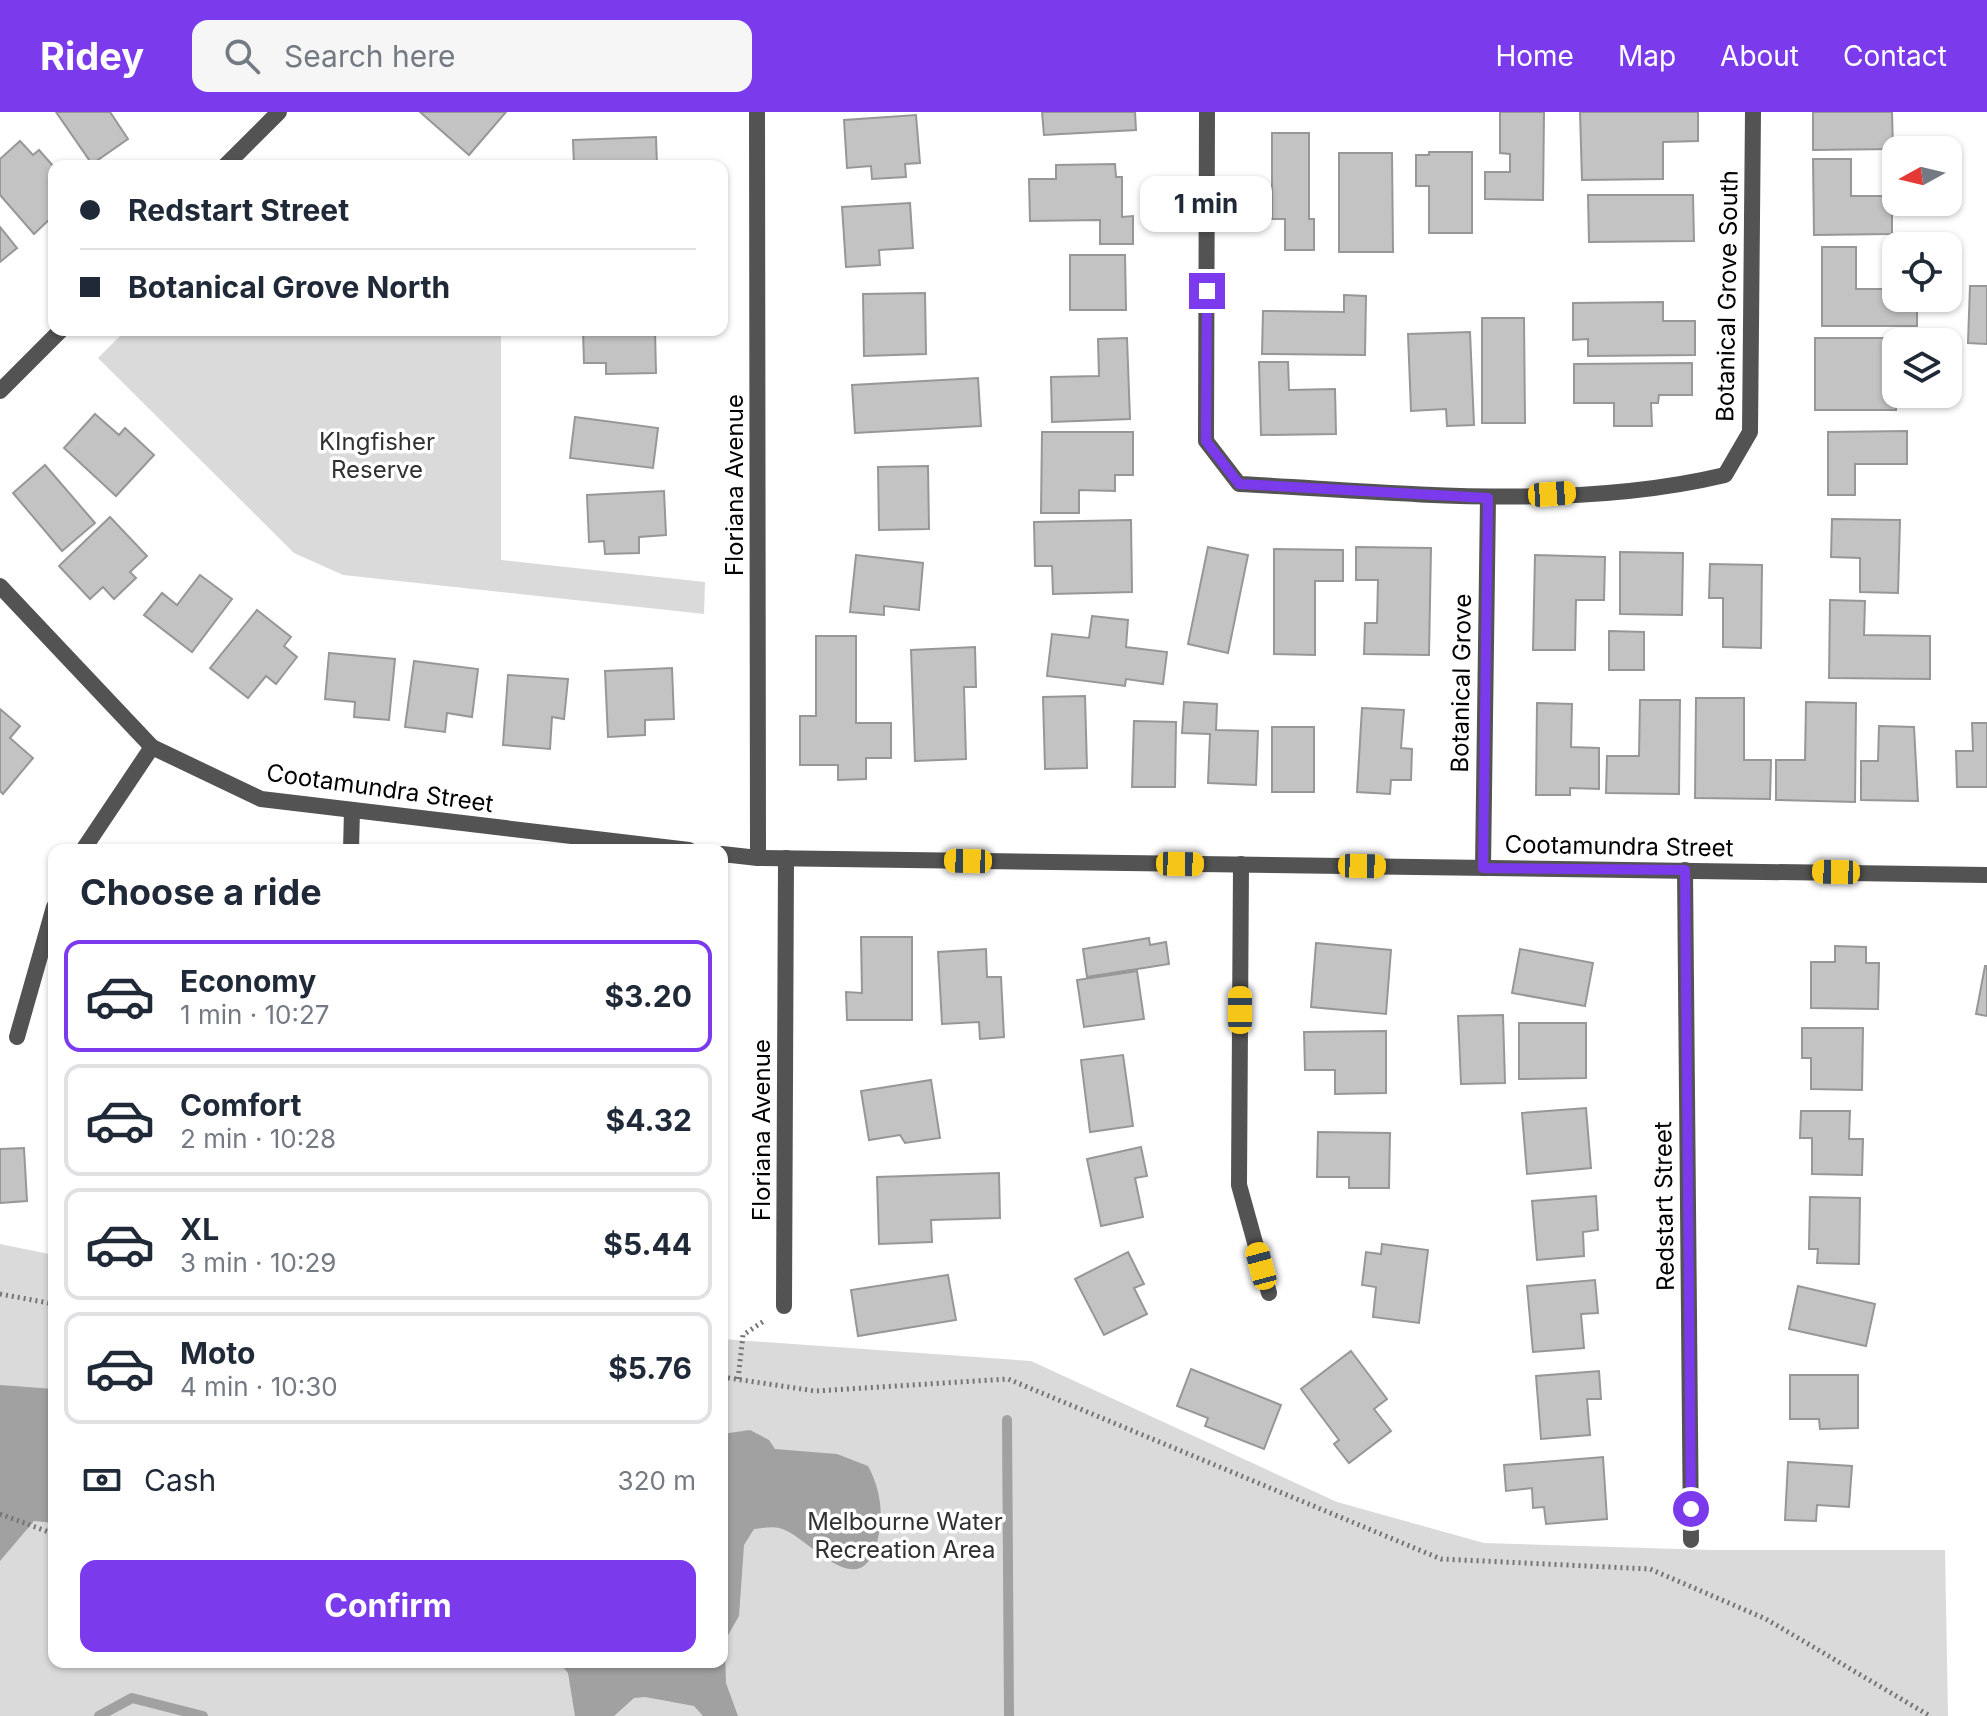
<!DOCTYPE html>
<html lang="en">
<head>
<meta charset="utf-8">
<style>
	:root { --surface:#fff; --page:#f6f6f7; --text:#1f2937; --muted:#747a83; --line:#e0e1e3; --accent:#7c3aed }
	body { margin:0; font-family:Inter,sans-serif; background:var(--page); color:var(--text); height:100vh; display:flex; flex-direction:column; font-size:30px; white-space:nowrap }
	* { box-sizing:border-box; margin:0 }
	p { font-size:26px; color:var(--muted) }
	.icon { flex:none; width:44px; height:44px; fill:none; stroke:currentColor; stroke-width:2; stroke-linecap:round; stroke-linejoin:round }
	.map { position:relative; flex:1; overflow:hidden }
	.details { position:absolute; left:48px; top:732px; width:680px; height:824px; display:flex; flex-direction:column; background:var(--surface); border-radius:16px; box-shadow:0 2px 6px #0004 }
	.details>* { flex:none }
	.guide { position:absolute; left:48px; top:48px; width:680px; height:176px; border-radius:16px; box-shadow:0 2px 6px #0004; display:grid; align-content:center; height:176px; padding:0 32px; background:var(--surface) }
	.needle { width:52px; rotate:262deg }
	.tools { position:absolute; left:1882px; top:24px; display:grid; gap:16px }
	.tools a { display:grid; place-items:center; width:80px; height:80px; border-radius:16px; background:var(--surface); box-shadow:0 2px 6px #0004; font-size:40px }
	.end { position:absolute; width:36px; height:36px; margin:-18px; border:10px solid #7c3aed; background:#fff; box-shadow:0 0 0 4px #fff }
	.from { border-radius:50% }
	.bubble { position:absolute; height:56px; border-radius:16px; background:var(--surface); box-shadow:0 2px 6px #0004; font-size:26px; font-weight:700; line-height:56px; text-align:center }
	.car { position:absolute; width:24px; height:48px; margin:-24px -12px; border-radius:10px; box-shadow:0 0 6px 2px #0007; background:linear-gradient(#f5c518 24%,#345 0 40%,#f5c518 0 76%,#345 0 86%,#f5c518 0) }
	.guide b { display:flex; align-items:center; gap:28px; height:76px; font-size:30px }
	.guide b+b { border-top:2px solid var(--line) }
	.guide i { width:20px; height:20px; background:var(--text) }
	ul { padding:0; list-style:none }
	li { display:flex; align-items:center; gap:24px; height:112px; margin:0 16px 12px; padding:0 16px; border:4px solid var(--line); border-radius:16px }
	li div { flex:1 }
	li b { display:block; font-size:30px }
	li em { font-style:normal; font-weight:700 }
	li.active { border-color:var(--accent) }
	li>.icon { width:72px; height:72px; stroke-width:1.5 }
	h2 { padding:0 32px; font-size:36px; line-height:96px }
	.pay { display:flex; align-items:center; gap:20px; height:88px; padding:0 32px; font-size:30px }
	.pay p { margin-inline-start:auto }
	.primary-button { display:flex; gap:16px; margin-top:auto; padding:16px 32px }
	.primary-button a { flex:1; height:92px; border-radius:16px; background:var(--accent); color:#fff; font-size:32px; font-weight:700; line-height:92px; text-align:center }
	header { display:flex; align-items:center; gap:48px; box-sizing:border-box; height:112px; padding:0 40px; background:var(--accent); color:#fff }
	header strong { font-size:38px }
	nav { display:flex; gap:44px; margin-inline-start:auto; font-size:28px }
	.search { width:560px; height:72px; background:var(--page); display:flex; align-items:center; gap:20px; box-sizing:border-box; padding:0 28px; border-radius:16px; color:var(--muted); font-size:30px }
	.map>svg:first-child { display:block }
	.green { fill:#dadada }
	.water { fill:#a1a1a1 }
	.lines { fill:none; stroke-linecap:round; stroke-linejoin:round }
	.stream { stroke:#a1a1a1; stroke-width:10 }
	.building { fill:#c3c3c3; stroke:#979797; stroke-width:2 }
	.path { stroke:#757575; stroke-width:5; stroke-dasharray:2 4; stroke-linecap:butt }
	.street { stroke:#535353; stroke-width:16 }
	.route { stroke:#7c3aed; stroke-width:10 }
	.labels { text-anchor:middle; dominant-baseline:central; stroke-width:7; stroke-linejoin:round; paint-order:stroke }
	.street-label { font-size:24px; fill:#000; stroke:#fff }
	.park-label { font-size:24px; fill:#313131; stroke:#fff }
</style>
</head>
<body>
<header>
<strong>Ridey</strong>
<div class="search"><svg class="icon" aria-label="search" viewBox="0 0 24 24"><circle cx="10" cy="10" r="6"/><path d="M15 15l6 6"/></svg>Search here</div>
<nav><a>Home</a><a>Map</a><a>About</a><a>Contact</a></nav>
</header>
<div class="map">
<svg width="1987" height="1604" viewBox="0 0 1987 1604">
	<rect width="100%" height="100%" fill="#fff"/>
	<g class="green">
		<path d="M126,218H501V448L705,470L704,502L343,463L294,441L98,246Z"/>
		<path d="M0,1132L54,1143V1550H722V1227L1031,1249L1337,1390L1484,1431L1713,1438H1945L1948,1604H0Z"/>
	</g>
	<g class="water">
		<path d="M0,1273L54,1277V1411L34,1409L0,1449Z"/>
		<path d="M750,1318L769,1328L775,1337L837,1342L868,1354C880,1376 884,1401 878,1426C863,1494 815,1432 785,1418C775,1413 763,1416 754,1417L744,1433L739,1504L727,1525L725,1539L726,1571L738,1604H703L694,1594L645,1585L634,1586L614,1604H575L568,1561L559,1550H722V1322Z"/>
	</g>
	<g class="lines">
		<g class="stream">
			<path d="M1007,1308L1009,1604"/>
			<path d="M99,1604L132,1586L203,1604"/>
		</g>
	</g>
	<g class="building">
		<path d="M56,0H110L128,27L92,52Z"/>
		<path d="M420,0H506L469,43Z"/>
		<path d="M1042,0H1135L1136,18L1044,23Z"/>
		<path d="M1500,0H1544L1543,88L1485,87V60H1510V42L1500,41Z"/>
		<path d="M1580,0H1698V29L1663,30V67L1582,68Z"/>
		<path d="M1813,0H1892L1893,37L1813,38Z"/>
		<path d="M916,3L920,51L905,52L906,65L872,67L871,54L847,56L844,8Z"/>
		<path d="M1272,21H1309V107H1314V138H1285V107H1272Z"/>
		<path d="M656,25L657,54H574L573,28Z"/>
		<path d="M20,29L33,43L39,38L54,55V67L49,71L54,78V103L34,122L0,83V47Z"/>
		<path d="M1429,40H1472V121H1429V74H1416V43H1429Z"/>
		<path d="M1339,41H1392L1393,140H1339Z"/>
		<path d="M1813,47H1851V84H1892V122L1814,123Z"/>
		<path d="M1115,52L1116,65H1122V105L1133,104V132H1100V108L1030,109L1029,67H1056V53Z"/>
		<path d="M1588,83H1693L1694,129L1589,130Z"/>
		<path d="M910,91L913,136L879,138L880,153L846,155L842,95Z"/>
		<path d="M0,115L17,136L0,150Z"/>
		<path d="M1822,135H1856V177H1896V186H1917V214H1822Z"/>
		<path d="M1070,143H1125L1126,198H1070Z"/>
		<path d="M1970,174H1987V232L1968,231Z"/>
		<path d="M925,181L926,242L864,244L863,182Z"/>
		<path d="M1344,183L1366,184L1365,243L1262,242L1263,199L1344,200Z"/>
		<path d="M1663,190V209H1695V243L1588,244V227L1573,228V191Z"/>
		<path d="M1482,206H1524L1525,311H1482Z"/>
		<path d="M583,218H655L656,261L606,262V251H584Z"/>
		<path d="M1470,220L1474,313L1447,314L1446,297L1411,299L1408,222Z"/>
		<path d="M1127,226L1130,307L1052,310L1051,265L1099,264L1098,227Z"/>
		<rect x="1815" y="226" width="81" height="72"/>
		<path d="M1259,250H1288L1289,278L1335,277L1336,322L1261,323Z"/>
		<path d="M1692,251V283H1659L1658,291H1651L1652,314H1614V291H1574V252Z"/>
		<path d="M978,266L981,314L855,321L852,273Z"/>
		<path d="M95,302L119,323L125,316L154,343L116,384L64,336Z"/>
		<path d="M575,305L658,316L653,356L570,346Z"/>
		<path d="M1907,319V352H1855V383H1828V320Z"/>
		<path d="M1042,320H1133V363H1115V379L1079,378V401H1041Z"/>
		<path d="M45,353L95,411L62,439L13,381Z"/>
		<path d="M928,354L929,417L879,418L878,355Z"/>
		<path d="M664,379L666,423L639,425V441L605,442L604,429L589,430L587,383Z"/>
		<path d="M110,405L147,444L130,460L136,466L114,487L103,475L90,487L59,454Z"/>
		<path d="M1832,407L1900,408L1898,481L1860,480V446L1831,445Z"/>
		<path d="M1131,408L1132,480L1053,482L1052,454H1035L1034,410Z"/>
		<path d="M1208,435L1248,443L1228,541L1188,532Z"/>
		<path d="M1356,435L1431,436L1429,543L1364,542L1365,511H1377L1378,468H1356Z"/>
		<path d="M1274,437L1343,438V469H1315V543L1274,542Z"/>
		<path d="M1620,440L1683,441L1682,503L1620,502Z"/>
		<path d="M856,443L923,451L919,498L884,494V503L850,500Z"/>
		<path d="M1535,443L1605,445L1604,488H1576L1575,538H1533Z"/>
		<path d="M1710,452L1762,453L1761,536L1723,535V486H1709Z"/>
		<path d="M200,463L232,487L192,540L144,503L162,481L177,493Z"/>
		<path d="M1830,488L1865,489L1864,523L1930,524V567L1829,566Z"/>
		<path d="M257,498L291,525L284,534L297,545L276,572L266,564L248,586L210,556Z"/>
		<path d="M1092,504L1128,508L1126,535L1167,540L1163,572L1126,567L1125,574L1047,564L1052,522L1089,526Z"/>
		<path d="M1609,519L1644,520V558H1609Z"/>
		<path d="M816,524H856V611H891V646H866V667L838,668V653H800V604H816Z"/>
		<path d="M975,535L976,575H964L966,647L915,649L911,538Z"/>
		<path d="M329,541L395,547L389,608L354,605L355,590L325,587Z"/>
		<path d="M414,549L478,557L472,605L447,601L445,620L405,615Z"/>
		<path d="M672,556L674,607L645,608V623L608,625L605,559Z"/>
		<path d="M508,563L568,567L564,607L552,605L550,637L503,633Z"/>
		<path d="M1085,584L1087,656L1045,657L1043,585Z"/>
		<path d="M1696,586H1744V648H1771L1770,687L1695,686Z"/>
		<path d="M1640,588H1680L1679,682L1606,681L1607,644H1639Z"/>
		<path d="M1184,590L1217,592L1216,618L1258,619L1256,673L1208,671L1210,622L1182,621Z"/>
		<path d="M1806,590L1856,591L1855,690L1776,688V648H1805Z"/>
		<path d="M1537,591L1572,592L1571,635L1599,636V677L1570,676V683H1536Z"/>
		<path d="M1362,596L1404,598L1401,636L1412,637L1411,668H1391L1390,682L1357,680Z"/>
		<path d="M0,597L20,614L10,626L33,646L3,682L0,679Z"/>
		<path d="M1134,609L1176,610L1175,675H1132Z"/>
		<path d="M1972,611H1987V675H1957L1956,639H1973Z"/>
		<path d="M1879,614L1914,615L1918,689L1861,688V649H1878Z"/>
		<rect x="1272" y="615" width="42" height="65"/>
		<path d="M861,825H912V908H847L846,880L862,881Z"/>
		<path d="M1149,826L1150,833L1166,830L1169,852L1087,865L1083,837Z"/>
		<path d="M1316,831L1391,838L1386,902L1311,895Z"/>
		<path d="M1835,834L1866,835V851H1879L1878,897L1811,896V850H1835Z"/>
		<path d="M986,837L987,865H1001L1004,925L980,927L979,910L942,912L938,840Z"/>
		<path d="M1520,837L1593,851L1585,894L1512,881Z"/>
		<path d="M1985,854H1987V904L1976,902Z"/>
		<path d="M1137,859L1144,907L1084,915L1077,868Z"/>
		<path d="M1503,903L1505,971L1461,972L1458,904Z"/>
		<path d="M1519,911H1586V966L1519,967Z"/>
		<path d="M1802,916H1863L1862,978L1811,977V946H1802Z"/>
		<path d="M1386,919V981L1335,982V958H1305L1304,920Z"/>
		<path d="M1123,943L1133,1014L1090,1020L1081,948Z"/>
		<path d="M931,968L940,1026L905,1031L900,1023L869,1028L861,979Z"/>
		<path d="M1586,996L1591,1056L1527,1062L1522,1001Z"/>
		<path d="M1801,999H1850L1849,1027H1863L1862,1063L1812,1062V1026H1800Z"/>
		<path d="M1318,1020L1390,1021L1389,1076H1349V1065H1317Z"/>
		<path d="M1141,1035L1147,1064L1135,1066L1143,1105L1101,1114L1087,1047Z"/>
		<path d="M24,1036L27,1089L0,1091V1037Z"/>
		<path d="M999,1061L1000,1106L931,1108L932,1130L879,1132L877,1065Z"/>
		<path d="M1596,1084L1598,1118L1583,1120L1584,1144L1537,1148L1532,1089Z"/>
		<path d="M1810,1085L1860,1086L1859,1152L1817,1151L1818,1137H1809Z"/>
		<path d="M1382,1132L1428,1138L1419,1211L1373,1205L1376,1175L1362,1173L1366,1140L1381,1142Z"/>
		<path d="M1128,1140L1144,1172L1134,1176L1147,1202L1104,1223L1075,1167Z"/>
		<path d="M948,1163L956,1208L858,1224L851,1178Z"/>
		<path d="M1595,1168L1598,1201L1581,1202L1584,1236L1533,1240L1527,1174Z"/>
		<path d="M1798,1174L1875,1192L1866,1234L1789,1217Z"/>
		<path d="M1351,1239L1387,1287L1374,1297L1391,1319L1349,1351L1334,1332L1339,1328L1301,1277Z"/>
		<path d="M1191,1257L1281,1293L1264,1337L1205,1314L1208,1306L1177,1294Z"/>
		<path d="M1599,1259L1601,1287H1587L1590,1323L1541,1327L1536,1264Z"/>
		<path d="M1790,1263H1858V1316L1820,1317L1819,1307H1790Z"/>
		<path d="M1603,1345L1607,1407L1546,1412L1544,1395L1533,1396L1532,1376L1506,1379L1504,1353Z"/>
		<path d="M1788,1350L1852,1354L1849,1395L1817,1393L1816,1409L1785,1408Z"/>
	</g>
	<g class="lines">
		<g class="path">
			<path d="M0,1182L54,1192"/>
			<path d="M722,1265L815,1279L1008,1267L1441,1447L1650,1457L1766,1507L1930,1604"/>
			<path d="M738,1267L743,1223L764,1209"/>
			<path d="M0,1402L54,1422"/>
		</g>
		<g class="street">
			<path d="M757,0L758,746"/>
			<path d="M1207,0L1206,329L1239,372C1397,380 1570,400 1725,363L1750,320L1753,0"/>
			<path d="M225,54L279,0"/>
			<path d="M0,279L61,218"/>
			<path d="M0,474L152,635L261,687L689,738"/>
			<path d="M83,738L152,635"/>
			<path d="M351,738L352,698"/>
			<path d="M722,742L758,746L1987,763"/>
			<path d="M1241,752L1239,1073L1269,1181"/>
			<path d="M1483,756L1488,386"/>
			<path d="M1685,758L1691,1428"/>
			<path d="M17,925L54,795"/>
			<path d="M784,1194L786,746"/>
		</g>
	</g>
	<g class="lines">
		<path class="route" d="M1207,179L1206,329L1239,372L1488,386L1483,756L1685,758L1691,1397"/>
	</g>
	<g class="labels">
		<g class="street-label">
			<text transform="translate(1727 184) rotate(-89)">Botanical Grove South</text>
			<text transform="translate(734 373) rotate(-90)">Floriana Avenue</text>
			<text transform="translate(1461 571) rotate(-89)">Botanical Grove</text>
			<text transform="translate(380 676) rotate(8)">Cootamundra Street</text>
			<text transform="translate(1619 734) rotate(1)">Cootamundra Street</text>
			<text transform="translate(761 1018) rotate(-90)">Floriana Avenue</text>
			<text transform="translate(1664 1094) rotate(-91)">Redstart Street</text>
		</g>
		<g class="park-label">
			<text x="377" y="329">KIngfisher<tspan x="377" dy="28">Reserve</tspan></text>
			<text x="905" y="1409">Melbourne Water<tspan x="905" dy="28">Recreation Area</tspan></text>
		</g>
	</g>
</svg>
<div class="tools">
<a><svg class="needle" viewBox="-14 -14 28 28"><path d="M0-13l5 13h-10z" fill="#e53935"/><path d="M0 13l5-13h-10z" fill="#747a83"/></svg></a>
<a><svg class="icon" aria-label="locate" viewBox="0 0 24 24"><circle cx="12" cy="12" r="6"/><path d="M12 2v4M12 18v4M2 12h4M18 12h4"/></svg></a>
<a><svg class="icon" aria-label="layers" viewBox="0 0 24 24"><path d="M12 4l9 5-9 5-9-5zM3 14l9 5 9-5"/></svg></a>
</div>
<i class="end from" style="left:1691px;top:1397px"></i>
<i class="end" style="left:1207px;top:179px"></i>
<div class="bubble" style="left:1140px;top:64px;width:132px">1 min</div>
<i class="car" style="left:1552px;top:382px;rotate:86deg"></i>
<i class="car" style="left:968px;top:749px;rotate:271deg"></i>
<i class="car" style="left:1180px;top:752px;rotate:91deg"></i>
<i class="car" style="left:1362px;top:754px;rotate:91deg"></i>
<i class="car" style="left:1836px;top:760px;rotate:271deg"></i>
<i class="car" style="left:1240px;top:898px;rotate:0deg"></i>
<i class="car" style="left:1261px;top:1154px;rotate:345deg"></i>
<div class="guide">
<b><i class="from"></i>Redstart Street</b>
<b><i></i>Botanical Grove North</b>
</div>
<section class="details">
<h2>Choose a ride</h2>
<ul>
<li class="active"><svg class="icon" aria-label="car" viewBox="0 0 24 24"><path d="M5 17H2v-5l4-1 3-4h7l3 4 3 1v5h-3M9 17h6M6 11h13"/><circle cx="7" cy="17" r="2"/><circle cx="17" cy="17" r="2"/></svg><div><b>Economy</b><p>1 min · 10:27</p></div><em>$3.20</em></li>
<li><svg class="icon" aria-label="car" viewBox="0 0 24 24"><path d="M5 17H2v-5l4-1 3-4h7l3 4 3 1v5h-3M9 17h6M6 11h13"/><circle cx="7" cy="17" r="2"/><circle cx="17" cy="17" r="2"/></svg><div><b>Comfort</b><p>2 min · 10:28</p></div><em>$4.32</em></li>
<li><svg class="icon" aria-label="car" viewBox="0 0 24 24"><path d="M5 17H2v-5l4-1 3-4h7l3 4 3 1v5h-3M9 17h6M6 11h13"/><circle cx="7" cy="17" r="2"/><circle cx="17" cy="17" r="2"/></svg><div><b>XL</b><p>3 min · 10:29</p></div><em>$5.44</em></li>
<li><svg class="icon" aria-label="car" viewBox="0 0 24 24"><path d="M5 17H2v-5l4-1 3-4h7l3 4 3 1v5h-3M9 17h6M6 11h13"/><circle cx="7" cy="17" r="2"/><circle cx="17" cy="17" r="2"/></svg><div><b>Moto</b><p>4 min · 10:30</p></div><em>$5.76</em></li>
</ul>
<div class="pay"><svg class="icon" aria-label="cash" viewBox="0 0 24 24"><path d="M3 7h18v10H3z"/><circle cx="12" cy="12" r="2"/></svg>Cash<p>320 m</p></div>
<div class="primary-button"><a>Confirm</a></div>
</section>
</div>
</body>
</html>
